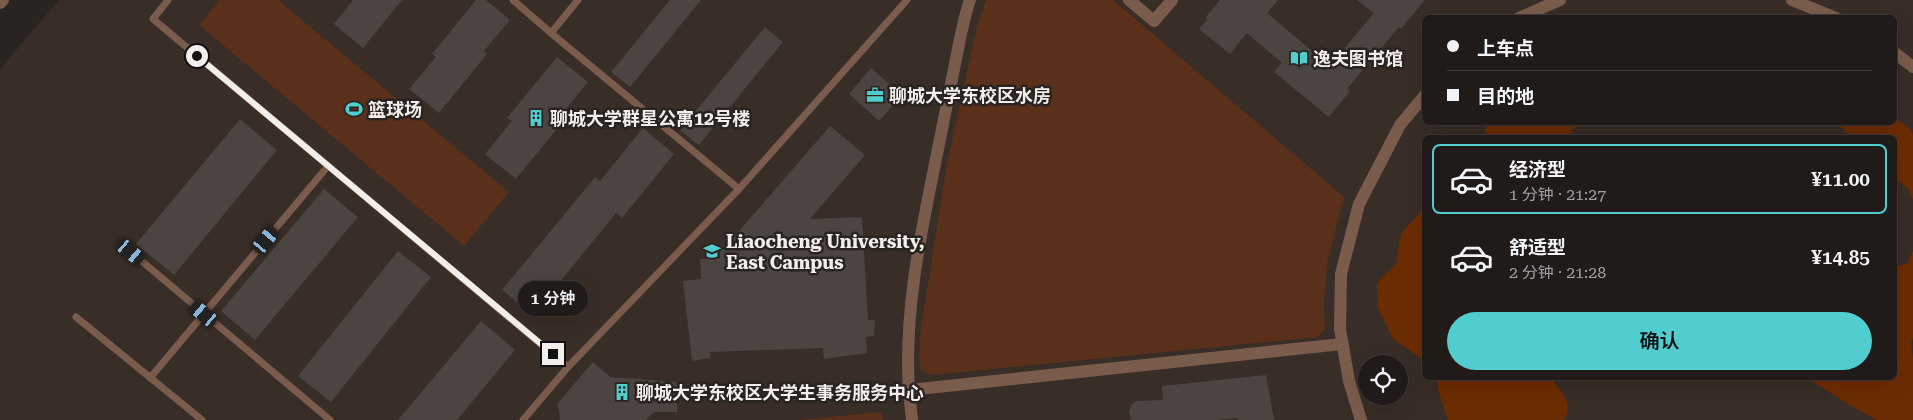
<!DOCTYPE html>
<html lang="zh">
<head>
<meta charset="utf-8">
<style>
	:root { --surface:#201b19; --page:#282422; --text:#f1f3f6; --muted:#a2a1a2; --line:#3d3938; --accent:#52cdcf }
	body { margin:0; font-family:"Roboto Serif","Noto Sans SC",serif; background:var(--page); color:var(--text); height:100vh; display:flex; flex-direction:column; font-size:19px; white-space:nowrap }
	* { box-sizing:border-box; margin:0 }
	p { font-size:16px; color:var(--muted) }
	.icon { flex:none; width:28px; height:28px; fill:none; stroke:currentColor; stroke-width:2; stroke-linecap:round; stroke-linejoin:round }
	.map { position:relative; flex:1; overflow:hidden }
	.side { position:absolute; left:1422px; top:135px; width:475px; height:245px; display:flex; flex-direction:column; background:var(--surface); border-radius:8px; box-shadow:0 5px 20px #0002,0 0 0 1px var(--line) }
	.side>* { flex:none }
	.hud { position:absolute; left:1422px; top:15px; width:475px; height:110px; border-radius:8px; box-shadow:0 5px 20px #0002,0 0 0 1px var(--line); display:grid; align-content:center; height:110px; padding:0 25px; background:var(--surface) }
	.controls { position:absolute; left:1358px; top:355px; display:grid; gap:10px }
	.controls a { display:grid; place-items:center; width:50px; height:50px; border-radius:50%; background:var(--surface); box-shadow:0 5px 20px #0002,0 0 0 1px var(--line); font-size:25px }
	.end { position:absolute; width:22px; height:22px; margin:-11px; border:6px solid #f2eeec; background:#111; box-shadow:0 0 0 2px #111 }
	.from { border-radius:50% }
	.bubble { position:absolute; height:35px; border-radius:18px; background:var(--surface); box-shadow:0 5px 20px #0002,0 0 0 1px var(--line); font-size:16px; font-weight:600; line-height:35px; text-align:center }
	.car { position:absolute; width:15px; height:30px; margin:-15px -8px; border-radius:6px; box-shadow:0 0 4px 1px #0007; background:linear-gradient(#222 24%,#8ab4d8 0 40%,#222 0 76%,#8ab4d8 0 86%,#222 0) }
	.hud b { display:flex; align-items:center; gap:18px; height:48px; font-size:19px }
	.hud b+b { border-top:1px solid var(--line) }
	.hud i { width:12px; height:12px; background:var(--text) }
	ul { padding:9px 0 0; list-style:none }
	li { display:flex; align-items:center; gap:15px; height:70px; margin:0 10px 8px; padding:0 15px; border:2px solid transparent; border-radius:8px }
	li div { flex:1 }
	li b { display:block; font-size:19px }
	li em { font-style:normal; font-weight:600 }
	li.current { border-color:var(--accent) }
	li>.icon { width:45px; height:45px; stroke-width:1.5 }
	.primary-button { display:flex; gap:10px; margin-top:auto; padding:10px 25px }
	.primary-button a { flex:1; height:58px; border-radius:30px; background:var(--accent); color:#111; font-size:20px; font-weight:600; line-height:58px; text-align:center }
	.map>svg:first-child { display:block }
	.built { fill:#382d27; fill-rule:evenodd }
	.green { fill:#5a301b }
	.water { fill:#6c2c02 }
	.building { fill:#4b4441 }
	.lines { fill:none; stroke-linecap:round; stroke-linejoin:round }
	.service { stroke:#7a5c4d; stroke-width:7 }
	.minor { stroke:#7a5c4d; stroke-width:12 }
	.tertiary { stroke:#7a5c4d; stroke-width:12 }
	.route { stroke:#f2eeec; stroke-width:6 }
	.labels { text-anchor:middle; dominant-baseline:central; stroke-width:5; stroke-linejoin:round; paint-order:stroke }
	.poi-label { font-size:18px; font-weight:bold; fill:#f2eeec; stroke:#2a2421; text-anchor:start }
</style>
</head>
<body>
<div class="map">
<svg width="1913" height="420" viewBox="0 0 1913 420">
	<rect width="100%" height="100%" fill="#2a2421"/>
	<path class="built" d="M59,0H1913V420H0V69ZM1425,18H1895V122H1425ZM1425,138H1895V378H1425ZM1366,364H1399V396H1366Z"/>
	<g class="green">
		<path d="M220,0H278L509,192L464,246L199,25Z"/>
		<path d="M986,0H1113L1344,197L1327,263L1324,305L1325,329L1318,337L932,375L921,370L919,357L921,328L946,169L977,27Z"/>
		<path d="M881,412L883,420H799Z"/>
	</g>
	<g class="water">
		<path d="M1895,118L1907,126L1913,134V200L1909,190L1895,178V138L1851,137L1837,123L1895,122Z"/>
		<path d="M1487,123V122L1580,123L1571,131L1573,137H1485Z"/>
		<path d="M1425,207V361L1393,339L1378,308L1377,283L1396,264L1401,233Z"/>
		<path d="M1913,250V338L1911,342L1913,360V420H1877L1846,403L1807,378H1895V267L1908,263Z"/>
		<path d="M1437,378H1550C1561,391 1574,402 1564,420H1448L1439,393Z"/>
	</g>
	<g class="building">
		<path d="M353,0H402L363,48L334,24Z"/>
		<path d="M476,0H486L510,20L484,51L487,54L439,113L409,89L436,57L432,54Z"/>
		<path d="M670,0H701L630,87L611,72Z"/>
		<path d="M1220,0H1278L1267,13L1330,66L1374,13L1357,0H1425L1401,29L1399,27L1347,89L1350,91L1329,117L1274,72L1282,63L1247,33L1230,54L1199,29L1207,20L1205,18Z"/>
		<path d="M765,27L783,42L699,145L680,130Z"/>
		<path d="M557,57L588,82L561,115L565,119L516,179L485,154L512,121L507,118Z"/>
		<path d="M871,68L902,95L879,121L849,94Z"/>
		<path d="M240,119L277,150L174,275L136,244Z"/>
		<path d="M830,126L865,155L810,219L862,217L868,320H875L874,336L866,337L867,353L824,359L823,348L710,352V358L692,361L683,281L701,279L700,259L720,258V246H726Z"/>
		<path d="M643,128L674,154L622,218L616,213L533,315L502,290L595,177L600,181Z"/>
		<path d="M324,189L358,217L255,340L221,311Z"/>
		<path d="M398,251L431,277L331,402L298,376Z"/>
		<path d="M481,321L515,350L457,420H398Z"/>
		<path d="M593,362L610,377L677,382V412H654L646,420H560L558,403Z"/>
		<path d="M1266,375L1274,420H1238L1237,418L1216,420H1131L1129,411L1131,405L1136,401L1163,400L1162,386Z"/>
	</g>
	<g class="lines">
		<g class="service">
			<path d="M168,0L153,19L568,367"/>
			<path d="M513,0L551,33"/>
			<path d="M578,0L551,33L739,189"/>
			<path d="M131,252L330,420"/>
			<path d="M76,317L202,420"/>
			<path d="M150,378L328,166"/>
			<path d="M523,420L568,367L739,189L907,0"/>
		</g>
		<g class="minor">
			<path d="M1129,0L1154,21L1172,0"/>
			<path d="M1792,0L1836,18"/>
			<path d="M1519,18L1560,0"/>
			<path d="M1895,53L1913,67"/>
			<path d="M909,390C903,299 927,207 944,119C949,94 954,69 959,44C962,29 965,14 970,0"/>
			<path d="M912,420L909,390L1342,344"/>
			<path d="M1361,420L1349,381L1340,329L1341,274L1359,204L1400,125L1425,95"/>
		</g>
		<path class="tertiary" d="M0,3L3,0"/>
	</g>
	<g class="lines">
		<path class="route" d="M197,56L553,354"/>
	</g>
	<defs>
		<g id="library-bare" transform="scale(1.35)"><path d="M-6-4Q-3-5.5-.7-3.5V5Q-3 3-6 4ZM6-4Q3-5.5 .7-3.5V5Q3 3 6 4Z" fill="#52cdcf" stroke="#2a2421" stroke-width="2.5" paint-order="stroke"/></g>
		<g id="office-bare" transform="scale(1.35)"><path d="M-6-3h4V-5.5h4V-3h4V5H-6ZM-1-4.5V-3h2v-1.5ZM-6 0V1H6V0Z" fill="#52cdcf" stroke="#2a2421" stroke-width="2.5" paint-order="stroke"/></g>
		<g id="stadium-bare" transform="scale(1.35)"><path d="M0-5a6.5 5 0 1 0 0 10a6.5 5 0 1 0 0-10ZM-3.5-1.8h7v3.6h-7Z" fill="#52cdcf" stroke="#2a2421" stroke-width="2.5" paint-order="stroke"/></g>
		<g id="building-bare" transform="scale(1.35)"><path d="M-4-6H4V6H1V3H-1V6H-4ZM-2.5-4.3h1.7v1.8h-1.7ZM.8-4.3h1.7v1.8H.8ZM-2.5-1h1.7V.8h-1.7ZM.8-1h1.7V.8H.8Z" fill="#52cdcf" stroke="#2a2421" stroke-width="2.5" paint-order="stroke"/></g>
		<g id="university-bare" transform="scale(1.35)"><path d="M0-5L7-2L0 1L-7-2ZM-4 1L0 2.5L4 1V4Q0 6-4 4Z" fill="#52cdcf" stroke="#2a2421" stroke-width="2.5" paint-order="stroke"/></g>
	</defs>
	<g fill-rule="evenodd">
		<use href="#library-bare" x="1299" y="58"/>
		<use href="#office-bare" x="875" y="95"/>
		<use href="#stadium-bare" x="354" y="109"/>
		<use href="#building-bare" x="536" y="118"/>
		<use href="#university-bare" x="712" y="251"/>
		<use href="#building-bare" x="622" y="392"/>
	</g>
	<g class="labels">
		<g class="poi-label">
			<text x="1313" y="58">逸夫图书馆</text>
			<text x="889" y="95">聊城大学东校区水房</text>
			<text x="368" y="109">篮球场</text>
			<text x="550" y="118">聊城大学群星公寓12号楼</text>
			<text x="726" y="241">Liaocheng University,<tspan x="726" dy="21">East Campus</tspan></text>
			<text x="636" y="392">聊城大学东校区大学生事务服务中心</text>
		</g>
	</g>
</svg>
<div class="controls">
<a><svg class="icon" aria-label="locate" viewBox="0 0 24 24"><circle cx="12" cy="12" r="6"/><path d="M12 2v4M12 18v4M2 12h4M18 12h4"/></svg></a>
</div>
<i class="end from" style="left:197px;top:56px"></i>
<i class="end" style="left:553px;top:354px"></i>
<div class="bubble" style="left:518px;top:281px;width:70px">1 分钟</div>
<i class="car" style="left:266px;top:240px;rotate:40deg"></i>
<i class="car" style="left:131px;top:252px;rotate:130deg"></i>
<i class="car" style="left:204px;top:314px;rotate:310deg"></i>
<div class="hud">
<b><i class="from"></i>上车点</b>
<b><i></i>目的地</b>
</div>
<section class="side">
<ul>
<li class="current"><svg class="icon" aria-label="car" viewBox="0 0 24 24"><path d="M5 17H2v-5l4-1 3-4h7l3 4 3 1v5h-3M9 17h6M6 11h13"/><circle cx="7" cy="17" r="2"/><circle cx="17" cy="17" r="2"/></svg><div><b>经济型</b><p>1 分钟 · 21:27</p></div><em>¥11.00</em></li>
<li><svg class="icon" aria-label="car" viewBox="0 0 24 24"><path d="M5 17H2v-5l4-1 3-4h7l3 4 3 1v5h-3M9 17h6M6 11h13"/><circle cx="7" cy="17" r="2"/><circle cx="17" cy="17" r="2"/></svg><div><b>舒适型</b><p>2 分钟 · 21:28</p></div><em>¥14.85</em></li>
</ul>
<div class="primary-button"><a>确认</a></div>
</section>
</div>
</body>
</html>
